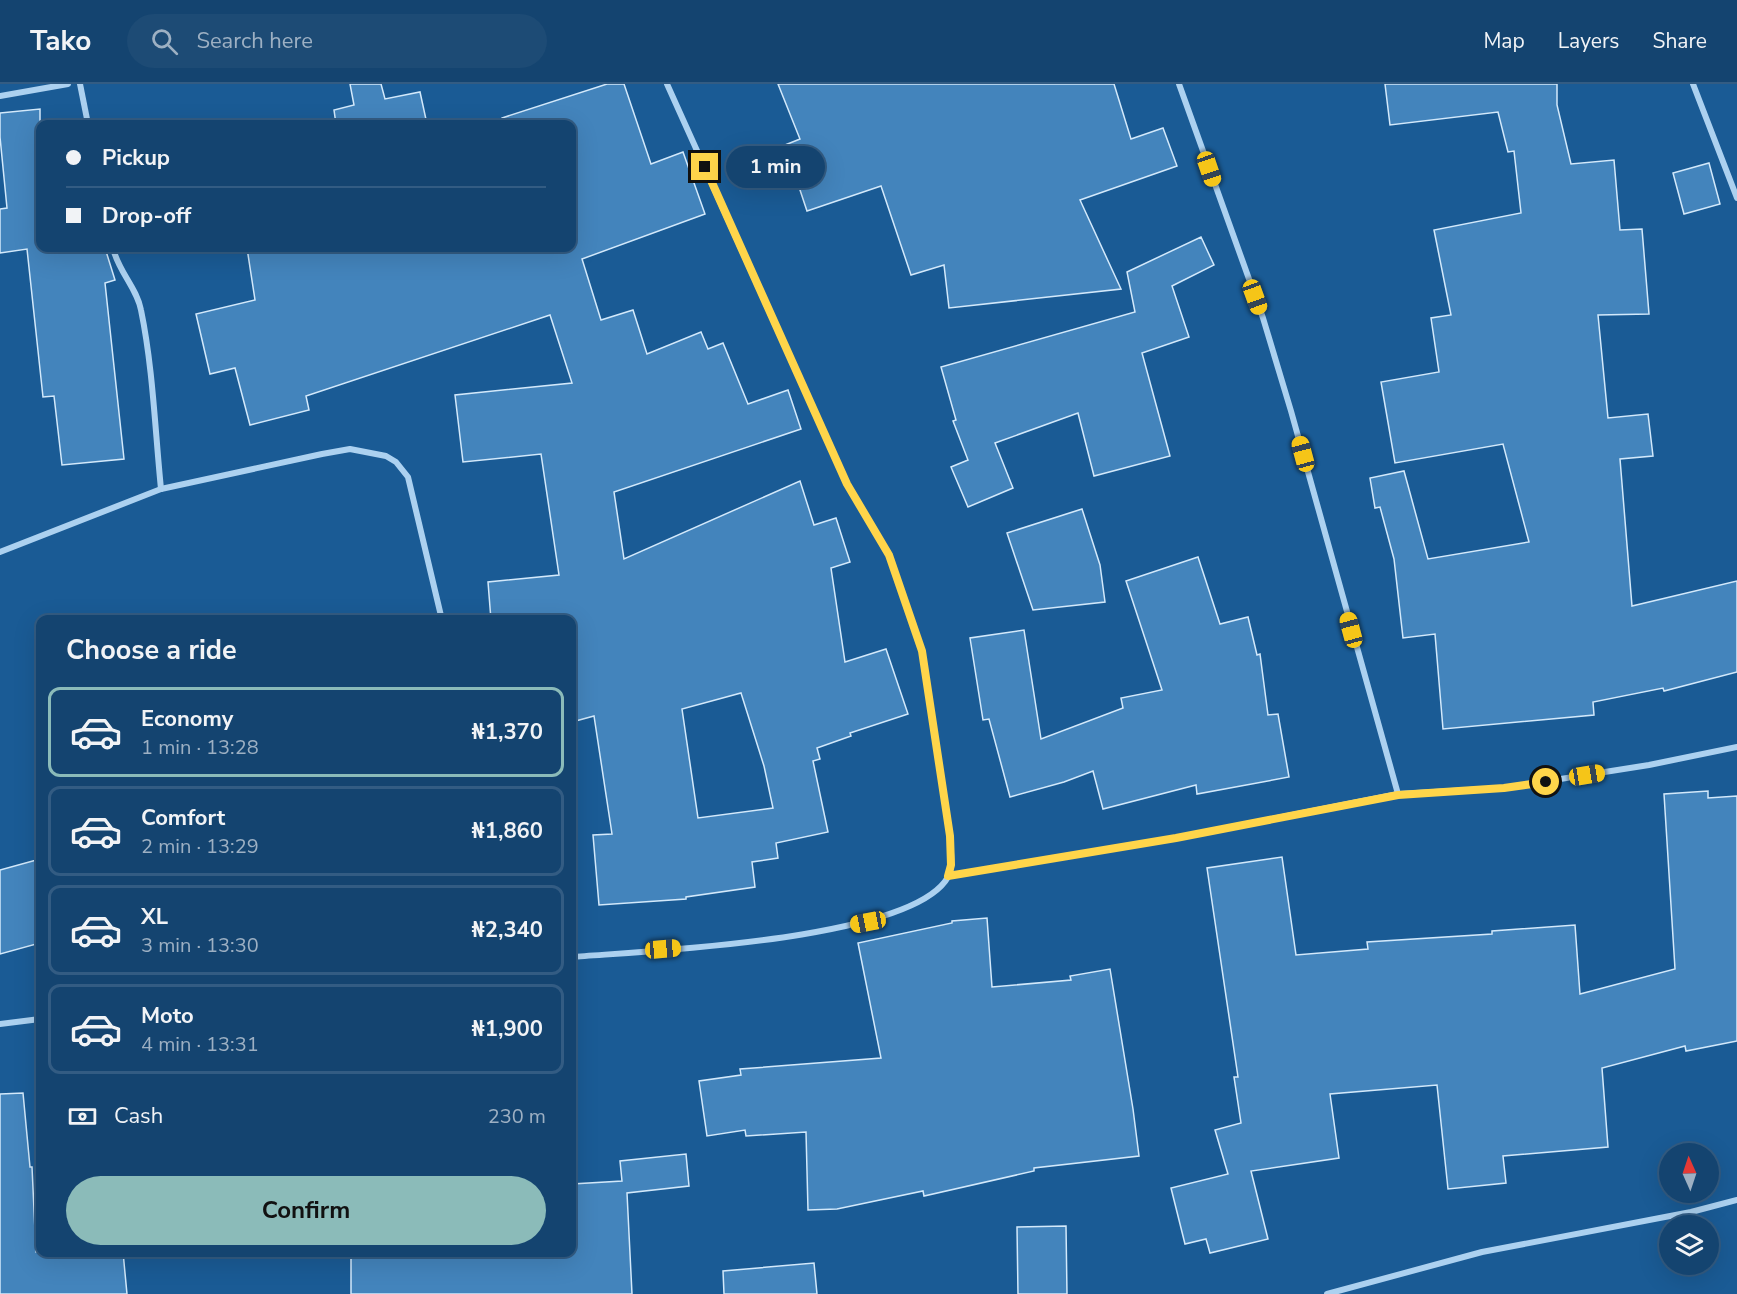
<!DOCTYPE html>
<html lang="en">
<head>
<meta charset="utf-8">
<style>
	:root { --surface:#144470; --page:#1d4b75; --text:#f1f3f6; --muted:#9db0c3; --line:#335c83; --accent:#8bbbb9 }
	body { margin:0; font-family:"Nunito Sans",sans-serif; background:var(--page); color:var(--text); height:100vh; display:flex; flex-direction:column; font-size:22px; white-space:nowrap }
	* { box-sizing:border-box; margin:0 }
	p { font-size:20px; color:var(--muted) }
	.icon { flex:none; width:33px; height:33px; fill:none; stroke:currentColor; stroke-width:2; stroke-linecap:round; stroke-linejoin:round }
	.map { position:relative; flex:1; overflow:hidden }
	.details { position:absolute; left:36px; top:531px; width:540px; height:642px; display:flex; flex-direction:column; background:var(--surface); border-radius:12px; box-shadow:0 6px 24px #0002,0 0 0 2px var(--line) }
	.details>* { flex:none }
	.banner { position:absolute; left:36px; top:36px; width:540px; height:132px; border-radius:12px; box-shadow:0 6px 24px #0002,0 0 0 2px var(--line); display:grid; align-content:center; height:132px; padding:0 30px; background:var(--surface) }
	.needle { width:39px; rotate:357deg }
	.controls { position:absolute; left:1659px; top:1059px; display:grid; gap:12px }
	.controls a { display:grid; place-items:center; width:60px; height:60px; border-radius:50%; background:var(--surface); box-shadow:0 6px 24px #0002,0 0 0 2px var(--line); font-size:30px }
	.end { position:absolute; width:27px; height:27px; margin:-14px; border:8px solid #ffd54a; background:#111; box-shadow:0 0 0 3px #111 }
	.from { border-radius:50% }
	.bubble { position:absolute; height:42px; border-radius:21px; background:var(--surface); box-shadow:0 6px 24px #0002,0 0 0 2px var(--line); font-size:20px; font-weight:700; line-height:42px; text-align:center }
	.car { position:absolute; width:18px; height:36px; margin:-18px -9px; border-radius:8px; box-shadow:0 0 4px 2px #0007; background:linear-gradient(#f5c518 24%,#345 0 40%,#f5c518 0 76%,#345 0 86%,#f5c518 0) }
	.banner b { display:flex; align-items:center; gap:21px; height:57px; font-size:22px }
	.banner b+b { border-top:2px solid var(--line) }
	.banner i { width:15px; height:15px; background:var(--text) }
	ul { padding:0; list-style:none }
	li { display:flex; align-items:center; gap:18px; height:90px; margin:0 12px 9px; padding:0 18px; border:3px solid var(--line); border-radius:12px }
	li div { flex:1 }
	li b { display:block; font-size:22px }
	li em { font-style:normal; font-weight:700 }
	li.selected { border-color:var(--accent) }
	li>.icon { width:54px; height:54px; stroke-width:1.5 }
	h2 { padding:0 30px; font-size:27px; line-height:72px }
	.pay { display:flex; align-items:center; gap:15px; height:66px; padding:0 30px; font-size:22px }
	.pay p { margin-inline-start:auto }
	.button { display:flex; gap:12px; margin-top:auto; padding:12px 30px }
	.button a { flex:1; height:69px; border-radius:36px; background:var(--accent); color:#111; font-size:24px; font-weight:700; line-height:69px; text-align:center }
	header { display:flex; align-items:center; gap:36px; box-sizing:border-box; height:84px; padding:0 30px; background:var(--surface); border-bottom:2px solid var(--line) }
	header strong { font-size:28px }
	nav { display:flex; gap:33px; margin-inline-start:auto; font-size:21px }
	.search { width:420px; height:54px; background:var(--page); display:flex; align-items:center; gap:15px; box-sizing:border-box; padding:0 21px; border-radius:33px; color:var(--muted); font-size:22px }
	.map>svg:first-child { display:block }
	.building { fill:#4384bc; stroke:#d3e9fb; stroke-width:1.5; fill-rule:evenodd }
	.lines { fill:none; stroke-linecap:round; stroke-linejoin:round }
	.minor { stroke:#acd1f0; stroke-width:6 }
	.route { stroke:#ffd54a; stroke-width:8 }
</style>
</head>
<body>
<header>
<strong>Tako</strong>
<div class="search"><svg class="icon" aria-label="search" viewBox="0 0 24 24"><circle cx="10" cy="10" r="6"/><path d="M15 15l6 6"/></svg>Search here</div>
<nav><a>Map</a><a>Layers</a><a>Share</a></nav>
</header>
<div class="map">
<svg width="1737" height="1210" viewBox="0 0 1737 1210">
	<rect width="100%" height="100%" fill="#1a5b95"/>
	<g class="building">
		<path d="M350,0H381L385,15L420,8L427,40H336L334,26L354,21Z"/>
		<path d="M607,0H624L651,80L683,68L705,130L582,175L601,236L633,226L647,270L701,248L708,265L723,259L748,320L788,306L801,345L614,408L624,475L800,397L814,441L836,434L850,478L831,484L845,578L886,565L908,630L850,649L851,652L817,664L820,675L813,677L828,748L776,759L778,774L752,778L755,803L686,813V815L599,821L593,751L612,750L594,632L572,638V536H491L488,498L559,491L541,370L463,378L455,311L572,299L550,231L306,312L309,326L250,341L235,284L210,290L196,230L255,216L247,164H572V40H503L502,34ZM741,609L764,682L773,724L698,734L682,625Z"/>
		<path d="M778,0H1114L1131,55L1163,44L1177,82L1080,116L1121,205L949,224L944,181L911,191L881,102L807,127L785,61L800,55Z"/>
		<path d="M1385,0H1557V21L1571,80L1614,76L1620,146L1642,145L1649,230L1598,231L1608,334L1648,330L1653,372L1620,375L1632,522L1737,497V588L1664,607L1663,604L1593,618L1594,631L1443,645L1435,550L1403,554L1394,475L1380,423L1375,424L1370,394L1404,387L1428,475L1529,458L1503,360L1395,379L1381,298L1439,288L1431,234L1451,231L1434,146L1521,129L1514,67L1508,68L1498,28L1390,41Z"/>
		<path d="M40,25V163L38,164H105L115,196L105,199L124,375L62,381L54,312L43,313L27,165L0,169V125L7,124L0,53V29Z"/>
		<path d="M1709,79L1720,120L1684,130L1673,89Z"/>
		<path d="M1201,153L1214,181L1172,202L1189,253L1142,269L1170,372L1094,392L1078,329L995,359L1013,404L968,423L951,383L968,376L953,337L956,336L941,283L1135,228L1127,188Z"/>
		<path d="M1082,425L1100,481L1105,518L1033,526L1007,449Z"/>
		<path d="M1198,473L1220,540L1248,533L1257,571L1260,570L1268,631L1278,630L1289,693L1197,710L1196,701L1103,725L1093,687L1064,698L1010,713L989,635L983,636L970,554L1024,546L1041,655L1123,624L1121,614L1162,606L1126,497Z"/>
		<path d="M1708,707V714L1737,712V957L1686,967L1685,962L1602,984L1608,1063L1503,1072L1506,1099L1448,1105L1437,1001L1330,1010L1339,1074L1251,1087L1268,1155L1210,1169L1206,1155L1185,1160L1171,1104L1228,1090L1215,1046L1241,1039L1234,993H1238L1207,784L1282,773L1296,871L1368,865L1367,858L1492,850V847L1575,841L1580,910L1675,885L1664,710Z"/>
		<path d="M40,775V859L0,870V786Z"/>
		<path d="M987,834L992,903L1071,896L1070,892L1110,885L1133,1025L1139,1072L1034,1084V1087L924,1112L923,1107L837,1125L808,1126L806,1048L746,1052L745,1046L707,1052L699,997L741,991L740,985L881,974L858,859L952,839V837Z"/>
		<path d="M23,1009L30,1083H32L36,1168H123L127,1210H0V1010Z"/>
		<path d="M686,1070L689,1102L627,1109L632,1210H351V1168H572V1100L622,1097L620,1077Z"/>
		<path d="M1066,1142L1067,1210H1018L1017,1143Z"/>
		<path d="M814,1179L817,1210H724L723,1187Z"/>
	</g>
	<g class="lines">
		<g class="minor">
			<path d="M80,0L88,40"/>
			<path d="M1179,0L1263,234L1291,327L1398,710"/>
			<path d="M1693,0L1737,114"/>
			<path d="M0,12L68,0"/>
			<path d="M113,164C118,187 137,204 141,226C153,284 155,346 161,405"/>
			<path d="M0,468L161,405L322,370L350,365L386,372L396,378L408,393L442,536"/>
			<path d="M948,792L1176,754L1398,710L1504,704L1649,681L1737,663"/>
			<path d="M572,873C644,867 912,857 948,793C954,781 950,765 950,752L922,567L889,471L847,400L667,0"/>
			<path d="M0,940L40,935"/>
			<path d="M1327,1210L1482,1168L1691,1128L1737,1116"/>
		</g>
	</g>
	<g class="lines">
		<path class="route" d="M705,83L847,400L889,471L922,567L950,752L951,781L948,792L1176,754L1398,711L1504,704L1546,698"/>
	</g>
</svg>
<div class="controls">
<a><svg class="needle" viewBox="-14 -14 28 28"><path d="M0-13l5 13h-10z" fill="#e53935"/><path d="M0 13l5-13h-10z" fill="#9db0c3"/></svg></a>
<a><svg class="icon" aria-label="layers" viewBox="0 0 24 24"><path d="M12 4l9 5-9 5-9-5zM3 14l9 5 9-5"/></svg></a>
</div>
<i class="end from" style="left:1546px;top:698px"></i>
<i class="end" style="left:705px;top:83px"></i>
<div class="bubble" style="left:726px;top:62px;width:99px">1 min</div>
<i class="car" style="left:1209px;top:85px;rotate:161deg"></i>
<i class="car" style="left:1255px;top:213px;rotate:160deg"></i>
<i class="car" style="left:1303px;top:370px;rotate:345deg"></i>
<i class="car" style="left:1351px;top:546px;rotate:345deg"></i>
<i class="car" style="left:1587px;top:691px;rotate:81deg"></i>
<i class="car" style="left:868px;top:838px;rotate:259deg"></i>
<i class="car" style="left:663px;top:865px;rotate:85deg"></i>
<div class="banner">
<b><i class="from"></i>Pickup</b>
<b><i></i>Drop-off</b>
</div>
<section class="details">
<h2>Choose a ride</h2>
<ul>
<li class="selected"><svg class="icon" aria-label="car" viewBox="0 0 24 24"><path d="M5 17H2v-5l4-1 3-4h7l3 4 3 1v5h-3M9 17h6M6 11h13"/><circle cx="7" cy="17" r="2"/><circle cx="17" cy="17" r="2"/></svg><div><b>Economy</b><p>1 min · 13:28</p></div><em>₦1,370</em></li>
<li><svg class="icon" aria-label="car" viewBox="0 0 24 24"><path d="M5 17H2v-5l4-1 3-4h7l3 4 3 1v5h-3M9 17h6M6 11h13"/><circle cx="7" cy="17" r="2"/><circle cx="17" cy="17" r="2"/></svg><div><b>Comfort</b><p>2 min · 13:29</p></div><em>₦1,860</em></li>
<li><svg class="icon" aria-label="car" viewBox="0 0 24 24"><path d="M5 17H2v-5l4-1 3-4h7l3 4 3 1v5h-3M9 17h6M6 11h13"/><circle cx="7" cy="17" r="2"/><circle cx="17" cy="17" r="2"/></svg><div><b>XL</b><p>3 min · 13:30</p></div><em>₦2,340</em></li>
<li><svg class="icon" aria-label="car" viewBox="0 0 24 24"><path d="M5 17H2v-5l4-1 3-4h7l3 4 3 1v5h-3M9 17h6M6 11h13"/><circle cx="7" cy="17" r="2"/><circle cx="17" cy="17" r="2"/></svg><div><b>Moto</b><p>4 min · 13:31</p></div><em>₦1,900</em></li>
</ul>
<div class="pay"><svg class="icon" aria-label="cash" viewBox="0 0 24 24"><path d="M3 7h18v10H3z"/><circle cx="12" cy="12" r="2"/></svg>Cash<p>230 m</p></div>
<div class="button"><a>Confirm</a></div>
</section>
</div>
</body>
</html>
